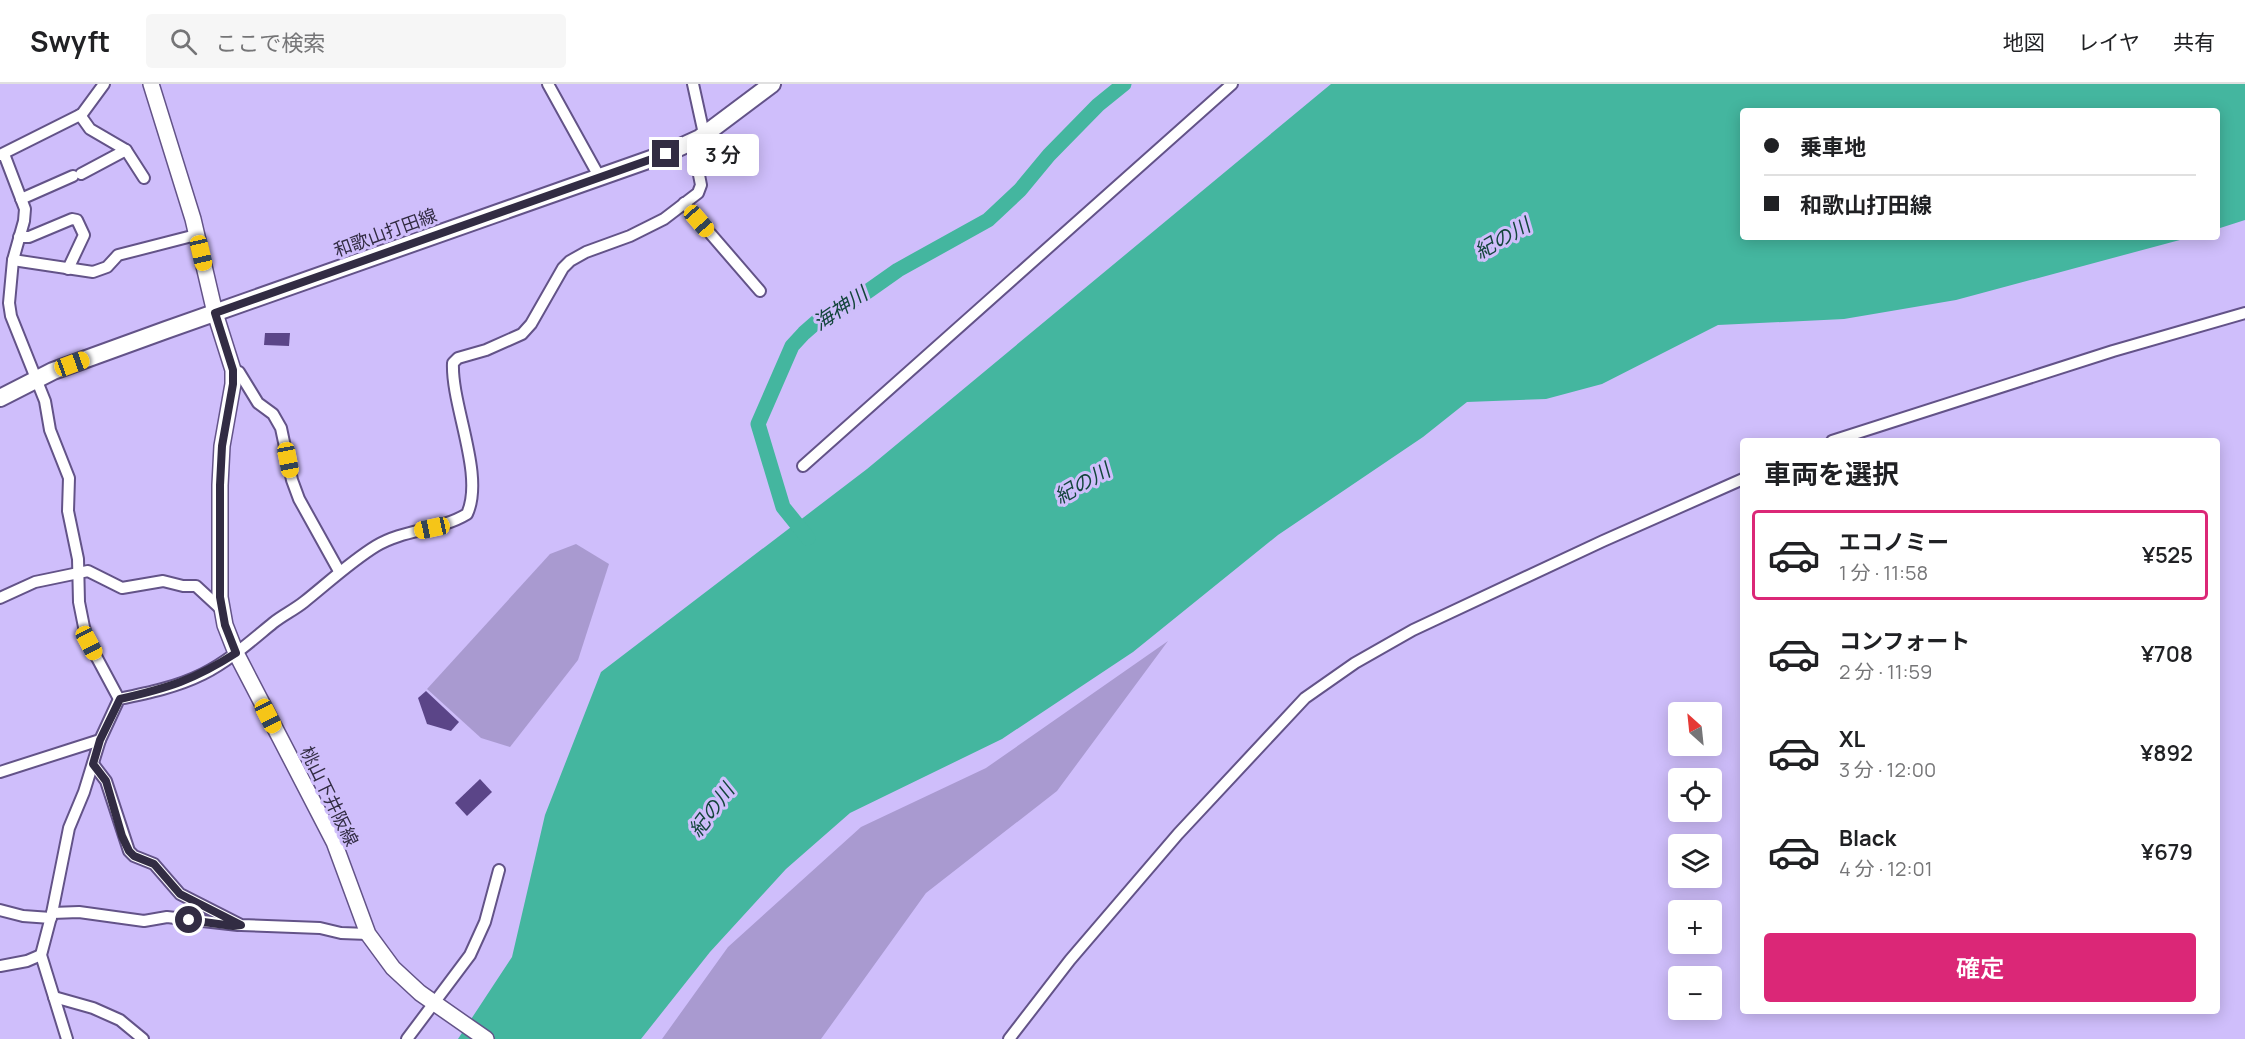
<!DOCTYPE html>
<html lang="ja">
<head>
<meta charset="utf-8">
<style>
	:root { --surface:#fff; --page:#f6f6f6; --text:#202124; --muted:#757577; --line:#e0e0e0; --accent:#db2777 }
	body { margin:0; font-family:Manrope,"Noto Sans JP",sans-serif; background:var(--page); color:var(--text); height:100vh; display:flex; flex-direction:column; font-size:22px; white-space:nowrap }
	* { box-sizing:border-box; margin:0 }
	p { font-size:20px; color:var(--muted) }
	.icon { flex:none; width:33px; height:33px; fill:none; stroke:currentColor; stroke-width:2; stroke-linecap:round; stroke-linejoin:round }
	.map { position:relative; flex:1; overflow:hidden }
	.side { position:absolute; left:1740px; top:354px; width:480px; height:576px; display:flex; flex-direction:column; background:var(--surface); border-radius:6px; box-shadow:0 3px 15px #0003 }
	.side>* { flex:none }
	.hud { position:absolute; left:1740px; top:24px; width:480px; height:132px; border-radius:6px; box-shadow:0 3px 15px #0003; display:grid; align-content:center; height:132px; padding:0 24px; background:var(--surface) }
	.needle { width:39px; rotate:333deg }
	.controls { position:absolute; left:1668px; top:618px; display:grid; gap:12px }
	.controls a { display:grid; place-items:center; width:54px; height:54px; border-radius:6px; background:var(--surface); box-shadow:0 3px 15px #0003; font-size:30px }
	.end { position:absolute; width:27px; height:27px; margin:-14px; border:8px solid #322c43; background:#fff; box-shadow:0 0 0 3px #fff }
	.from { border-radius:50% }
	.bubble { position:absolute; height:42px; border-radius:6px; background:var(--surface); box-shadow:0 3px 15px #0003; font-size:20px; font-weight:600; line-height:42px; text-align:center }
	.car { position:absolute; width:18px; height:36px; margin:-18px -9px; border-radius:8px; box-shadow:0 0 4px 2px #0007; background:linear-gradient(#f5c518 24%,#345 0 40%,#f5c518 0 76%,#345 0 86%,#f5c518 0) }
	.hud b { display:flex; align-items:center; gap:21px; height:57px; font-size:22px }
	.hud b+b { border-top:2px solid var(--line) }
	.hud i { width:15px; height:15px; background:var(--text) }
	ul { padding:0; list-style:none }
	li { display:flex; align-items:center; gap:18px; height:90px; margin:0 12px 9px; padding:0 12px; border:3px solid transparent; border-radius:6px }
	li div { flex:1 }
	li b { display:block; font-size:22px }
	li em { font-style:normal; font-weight:600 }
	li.current { border-color:var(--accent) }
	li>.icon { width:54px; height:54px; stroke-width:1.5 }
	h2 { padding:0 24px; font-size:27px; line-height:72px }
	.cta { display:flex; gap:12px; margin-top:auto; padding:12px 24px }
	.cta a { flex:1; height:69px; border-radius:6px; background:var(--accent); color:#fff; font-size:24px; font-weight:600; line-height:69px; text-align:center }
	header { display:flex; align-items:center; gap:36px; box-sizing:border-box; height:84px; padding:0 30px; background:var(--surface); border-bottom:2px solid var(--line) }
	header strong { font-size:28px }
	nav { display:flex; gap:33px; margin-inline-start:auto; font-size:21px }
	.search { width:420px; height:54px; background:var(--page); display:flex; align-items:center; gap:15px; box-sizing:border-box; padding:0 21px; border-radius:6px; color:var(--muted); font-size:22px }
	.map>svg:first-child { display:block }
	.green { fill:#a99ad0 }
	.water { fill:#44b69f }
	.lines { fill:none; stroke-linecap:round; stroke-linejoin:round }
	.river { stroke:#44b69f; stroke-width:15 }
	.building { fill:#5b4588 }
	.minor-casing { stroke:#635388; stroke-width:14 }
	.secondary-casing { stroke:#635388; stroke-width:18 }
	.primary-casing { stroke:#635388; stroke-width:20 }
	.minor { stroke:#fff; stroke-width:10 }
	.secondary { stroke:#fff; stroke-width:15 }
	.primary { stroke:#fff; stroke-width:16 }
	.route { stroke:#322c43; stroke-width:8 }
	.labels { text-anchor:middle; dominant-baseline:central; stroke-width:6; stroke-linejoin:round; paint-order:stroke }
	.street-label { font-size:18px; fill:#322c43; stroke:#cfbefb }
	.water-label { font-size:20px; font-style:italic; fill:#13453b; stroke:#cfbefb }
</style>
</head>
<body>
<header>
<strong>Swyft</strong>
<div class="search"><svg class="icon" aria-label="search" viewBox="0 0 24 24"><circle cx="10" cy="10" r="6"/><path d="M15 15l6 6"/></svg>ここで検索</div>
<nav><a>地図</a><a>レイヤ</a><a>共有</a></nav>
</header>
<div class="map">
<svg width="2245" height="955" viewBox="0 0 2245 955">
	<rect width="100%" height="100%" fill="#cfbefb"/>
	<g class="green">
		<path d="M576,460L609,480L578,576L510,663L481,654L427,605L550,470Z"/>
		<path d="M1168,557L1057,707L926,809L821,955H662L728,863L861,743L986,684Z"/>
	</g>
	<path class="water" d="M1331,0H2245V136L2217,145V27H1743V153H2191L1956,216L1844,235L1718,241L1602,300L1546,315L1467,318L1423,353L1278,451L1133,568L1002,655L850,729L786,785L710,868L641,955H458L512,873L545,731L601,588L867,385Z"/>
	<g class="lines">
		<path class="river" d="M808,454L783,423L758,340L792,262L804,249L820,235L864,210L898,186L988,136L1020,106L1049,71L1098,21L1124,0"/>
	</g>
	<g class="building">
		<path d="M265,249H290L289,262L264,261Z"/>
		<path d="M426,607L459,638L451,647L427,640L418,614Z"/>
		<path d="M480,695L492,708L467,732L455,719Z"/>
	</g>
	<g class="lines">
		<g class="minor-casing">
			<g id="minor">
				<path d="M548,0L600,94"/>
				<path d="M693,0L704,50"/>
				<path d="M80,31L90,45L126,66L81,90"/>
				<path d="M126,66L144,94"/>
				<path d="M4,70L25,125L24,137L13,176L9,219L11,232L45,317L50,346L69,394L68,427L78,475L79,518L84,543L89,559L119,615"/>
				<path d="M0,71L82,30L104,0"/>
				<path d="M21,115L73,92"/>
				<path d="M684,119L760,207"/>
				<path d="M19,153H29L72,135L77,136L84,151L68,185"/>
				<path d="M13,176L93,188L107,183L118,171L196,151"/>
				<path d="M233,286L239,288L258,319L273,330L281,344L292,396L299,415L339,487"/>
				<path d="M1832,357L2113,267L2245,229"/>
				<path d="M803,382L1232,0"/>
				<path d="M0,514L35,498L88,487L122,504L163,497L183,502H196L222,526"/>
				<path d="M93,680L106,697L129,767L134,772L154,780L180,810L241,841L320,844L341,849L368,850"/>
				<path d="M0,688L100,656"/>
				<path d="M0,826L23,832L51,834"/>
				<path d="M52,829L79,828L144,837L167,833L238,841"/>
				<path d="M0,882L27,877L41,871"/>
				<path d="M54,913L93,924L120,936L143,955"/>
				<path d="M67,955L41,871L52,829L69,744L84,708L100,656L119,615C148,609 177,603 203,590C229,577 251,557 273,539C283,531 294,526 304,518C328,499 350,478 376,462C404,445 439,447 467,430C485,391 451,321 453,279L458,274L486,266L522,250L531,240L563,184L570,177L586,168L630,152L664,135L698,109L701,101L696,76L700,54"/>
				<path d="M407,955L470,871L485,838L499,786"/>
				<path d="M1009,955L1070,876L1178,750L1305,614L1355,579L1413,546L1603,457L1743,395"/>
			</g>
		</g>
		<g class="secondary-casing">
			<path id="secondary" d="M151,0L193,135L215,229L233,286V300L222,362L220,401V513L225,541L236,569L334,758L368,850L393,884L420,909L486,955"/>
		</g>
		<g class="primary-casing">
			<path id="primary" d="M0,314L53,287L166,246L665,70L700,54L772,0"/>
		</g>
		<use href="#minor" class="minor"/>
		<use href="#secondary" class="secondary"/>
		<use href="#primary" class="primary"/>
	</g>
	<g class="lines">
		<path class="route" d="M189,836L233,842L241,841L180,810L154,780L134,772L129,767L122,752L106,697L93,680L100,656L120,615C168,604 194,596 236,569L225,541L220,513V401L222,362L233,300V286L215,229L666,70"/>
	</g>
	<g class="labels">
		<g class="street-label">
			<text transform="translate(385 148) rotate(-20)">和歌山打田線</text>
			<text transform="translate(330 712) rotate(64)">桃山下井阪線</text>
		</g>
		<g class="water-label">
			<text transform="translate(1502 154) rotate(-30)">紀の川</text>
			<text transform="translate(840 224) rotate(-34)">海神川</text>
			<text transform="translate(1082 399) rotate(-30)">紀の川</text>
			<text transform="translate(711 726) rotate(-53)">紀の川</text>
		</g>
	</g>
</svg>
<div class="controls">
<a><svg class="needle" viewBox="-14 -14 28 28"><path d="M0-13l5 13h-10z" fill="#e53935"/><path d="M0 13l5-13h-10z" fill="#757577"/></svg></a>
<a><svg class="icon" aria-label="locate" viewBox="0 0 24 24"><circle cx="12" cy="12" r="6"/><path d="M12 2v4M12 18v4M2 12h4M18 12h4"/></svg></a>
<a><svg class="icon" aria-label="layers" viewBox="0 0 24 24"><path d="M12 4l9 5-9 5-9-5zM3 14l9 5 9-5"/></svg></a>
<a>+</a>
<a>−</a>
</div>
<i class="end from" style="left:189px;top:836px"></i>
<i class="end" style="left:666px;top:70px"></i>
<div class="bubble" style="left:687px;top:50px;width:72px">3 分</div>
<i class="car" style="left:699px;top:137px;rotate:139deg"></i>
<i class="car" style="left:201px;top:169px;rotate:167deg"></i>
<i class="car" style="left:72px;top:280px;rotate:70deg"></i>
<i class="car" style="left:288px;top:376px;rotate:169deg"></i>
<i class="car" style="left:432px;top:444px;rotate:258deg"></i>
<i class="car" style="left:89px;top:559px;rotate:152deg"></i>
<i class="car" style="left:268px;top:632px;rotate:153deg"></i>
<div class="hud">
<b><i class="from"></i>乗車地</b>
<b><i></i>和歌山打田線</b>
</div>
<section class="side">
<h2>車両を選択</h2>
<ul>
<li class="current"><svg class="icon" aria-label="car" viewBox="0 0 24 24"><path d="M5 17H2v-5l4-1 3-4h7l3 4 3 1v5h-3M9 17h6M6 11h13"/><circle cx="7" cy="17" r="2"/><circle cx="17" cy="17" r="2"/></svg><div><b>エコノミー</b><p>1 分 · 11:58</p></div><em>¥525</em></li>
<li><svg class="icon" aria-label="car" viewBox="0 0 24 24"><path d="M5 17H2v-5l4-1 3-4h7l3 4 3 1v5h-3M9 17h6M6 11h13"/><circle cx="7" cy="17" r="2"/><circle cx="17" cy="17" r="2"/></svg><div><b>コンフォート</b><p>2 分 · 11:59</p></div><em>¥708</em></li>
<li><svg class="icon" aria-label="car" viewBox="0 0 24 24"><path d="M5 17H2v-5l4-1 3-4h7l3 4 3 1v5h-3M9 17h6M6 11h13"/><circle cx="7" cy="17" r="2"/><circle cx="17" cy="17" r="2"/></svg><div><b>XL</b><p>3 分 · 12:00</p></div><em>¥892</em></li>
<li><svg class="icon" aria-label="car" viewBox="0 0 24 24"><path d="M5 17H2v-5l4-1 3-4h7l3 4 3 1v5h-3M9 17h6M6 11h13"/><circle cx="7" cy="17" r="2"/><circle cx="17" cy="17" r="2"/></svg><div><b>Black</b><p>4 分 · 12:01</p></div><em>¥679</em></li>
</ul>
<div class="cta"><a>確定</a></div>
</section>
</div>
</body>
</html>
